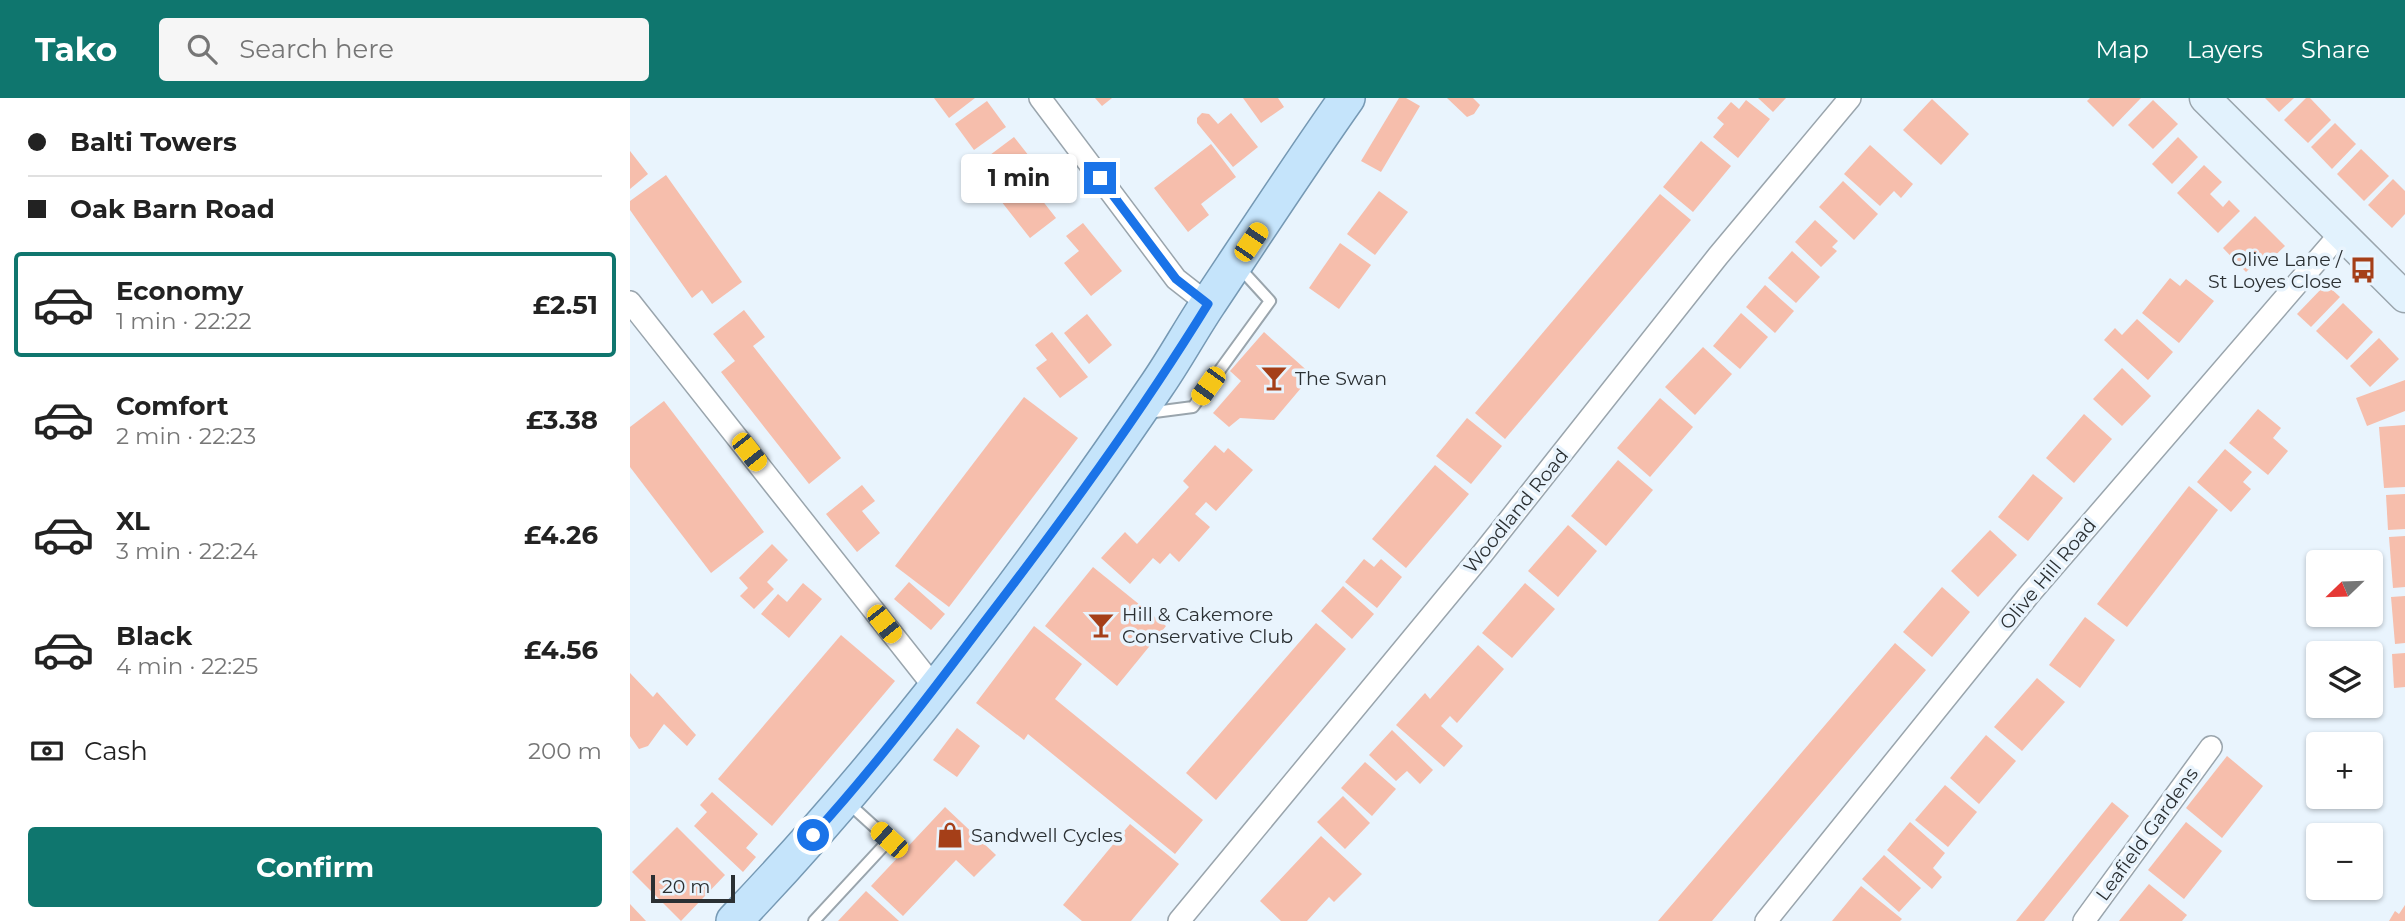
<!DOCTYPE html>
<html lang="en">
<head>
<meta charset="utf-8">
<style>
	:root { --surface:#fff; --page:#f6f6f6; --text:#222; --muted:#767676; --line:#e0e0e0; --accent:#0f766e }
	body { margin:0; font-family:Montserrat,sans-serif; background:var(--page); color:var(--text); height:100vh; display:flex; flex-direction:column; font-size:26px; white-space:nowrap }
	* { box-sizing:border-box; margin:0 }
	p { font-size:23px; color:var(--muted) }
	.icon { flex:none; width:38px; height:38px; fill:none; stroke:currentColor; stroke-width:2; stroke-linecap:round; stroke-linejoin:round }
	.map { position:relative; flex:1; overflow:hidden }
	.drawer { display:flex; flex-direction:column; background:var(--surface); width:630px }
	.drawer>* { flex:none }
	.hud { display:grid; align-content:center; height:154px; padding:0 28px; background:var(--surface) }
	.needle { width:46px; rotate:247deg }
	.buttons { position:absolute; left:1676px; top:452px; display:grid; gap:14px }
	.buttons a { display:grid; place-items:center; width:77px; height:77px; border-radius:7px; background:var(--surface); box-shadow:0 2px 5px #0004; font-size:35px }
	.scale { position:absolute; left:21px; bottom:18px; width:84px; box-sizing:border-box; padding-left:7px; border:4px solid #2b3033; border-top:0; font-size:19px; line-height:24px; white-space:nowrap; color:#2b3033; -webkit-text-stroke:5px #e9f4fd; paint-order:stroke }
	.end { position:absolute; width:32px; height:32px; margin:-16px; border:9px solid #1a73e8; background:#fff; box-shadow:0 0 0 4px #fff }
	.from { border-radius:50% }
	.bubble { position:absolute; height:49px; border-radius:7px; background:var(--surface); box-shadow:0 2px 5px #0004; font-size:23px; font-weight:700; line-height:49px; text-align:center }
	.car { position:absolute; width:21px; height:42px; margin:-21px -10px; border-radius:9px; box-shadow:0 0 5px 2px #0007; background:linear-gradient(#f5c518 24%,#345 0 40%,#f5c518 0 76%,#345 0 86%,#f5c518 0) }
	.hud b { display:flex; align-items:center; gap:24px; height:66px; font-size:26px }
	.hud b+b { border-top:2px solid var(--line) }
	.hud i { width:18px; height:18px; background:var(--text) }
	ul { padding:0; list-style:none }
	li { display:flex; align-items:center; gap:21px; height:105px; margin:0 14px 10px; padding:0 14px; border:4px solid transparent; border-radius:7px }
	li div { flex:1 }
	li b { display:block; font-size:26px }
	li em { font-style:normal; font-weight:700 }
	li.selected { border-color:var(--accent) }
	li>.icon { width:63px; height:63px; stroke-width:1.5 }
	.pay { display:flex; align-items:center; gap:18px; height:77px; padding:0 28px; font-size:26px }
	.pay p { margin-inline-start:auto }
	.cta { display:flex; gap:14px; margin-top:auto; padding:14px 28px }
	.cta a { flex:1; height:80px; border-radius:7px; background:var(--accent); color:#fff; font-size:28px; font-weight:700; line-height:80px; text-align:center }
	header { display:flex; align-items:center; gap:42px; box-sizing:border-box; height:98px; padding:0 35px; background:var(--accent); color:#fff }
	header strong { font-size:33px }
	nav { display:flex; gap:38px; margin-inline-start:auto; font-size:24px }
	.search { width:490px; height:63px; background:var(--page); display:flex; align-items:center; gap:18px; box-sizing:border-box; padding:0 24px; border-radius:7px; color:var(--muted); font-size:26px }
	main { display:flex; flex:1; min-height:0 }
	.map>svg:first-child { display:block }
	.building { fill:#f6beac }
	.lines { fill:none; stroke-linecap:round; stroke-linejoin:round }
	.lane-casing { stroke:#9aa5ad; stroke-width:14 }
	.street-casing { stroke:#9aa5ad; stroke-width:24 }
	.secondary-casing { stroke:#9aa5ad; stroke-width:33 }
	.primary-casing { stroke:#7699b4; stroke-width:38 }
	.lane { stroke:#fff; stroke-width:10 }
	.street { stroke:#fff; stroke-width:21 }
	.secondary { stroke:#e2f2fd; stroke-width:30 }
	.primary { stroke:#c5e4fb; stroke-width:35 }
	.route { stroke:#1a73e8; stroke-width:9 }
	.labels { text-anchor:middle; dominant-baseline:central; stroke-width:7; stroke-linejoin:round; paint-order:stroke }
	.poi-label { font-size:19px; fill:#2b3033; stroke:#e9f4fd; text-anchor:start }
	.street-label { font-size:19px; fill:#2b3033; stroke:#e9f4fd }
</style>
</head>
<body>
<header>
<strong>Tako</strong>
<div class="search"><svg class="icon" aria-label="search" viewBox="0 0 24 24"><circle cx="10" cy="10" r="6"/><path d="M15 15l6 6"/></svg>Search here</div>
<nav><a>Map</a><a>Layers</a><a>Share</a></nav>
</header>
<main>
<section class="drawer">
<div class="hud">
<b><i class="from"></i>Balti Towers</b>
<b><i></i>Oak Barn Road</b>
</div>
<ul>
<li class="selected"><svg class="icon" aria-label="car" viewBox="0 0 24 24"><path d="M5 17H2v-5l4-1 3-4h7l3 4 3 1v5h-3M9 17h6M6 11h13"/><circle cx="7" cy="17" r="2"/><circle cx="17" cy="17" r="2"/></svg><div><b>Economy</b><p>1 min · 22:22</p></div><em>£2.51</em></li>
<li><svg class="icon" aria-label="car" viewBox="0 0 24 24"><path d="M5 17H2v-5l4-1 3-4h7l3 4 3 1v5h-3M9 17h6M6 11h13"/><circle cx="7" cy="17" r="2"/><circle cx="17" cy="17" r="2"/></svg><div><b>Comfort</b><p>2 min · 22:23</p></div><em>£3.38</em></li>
<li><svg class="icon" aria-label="car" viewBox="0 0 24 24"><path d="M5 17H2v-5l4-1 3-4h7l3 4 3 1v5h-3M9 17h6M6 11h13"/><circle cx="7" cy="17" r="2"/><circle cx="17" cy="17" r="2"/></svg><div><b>XL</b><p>3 min · 22:24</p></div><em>£4.26</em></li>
<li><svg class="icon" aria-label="car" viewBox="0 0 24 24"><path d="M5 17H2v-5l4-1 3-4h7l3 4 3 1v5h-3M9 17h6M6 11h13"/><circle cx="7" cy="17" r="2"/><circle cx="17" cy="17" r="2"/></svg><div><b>Black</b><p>4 min · 22:25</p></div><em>£4.56</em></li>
</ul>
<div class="pay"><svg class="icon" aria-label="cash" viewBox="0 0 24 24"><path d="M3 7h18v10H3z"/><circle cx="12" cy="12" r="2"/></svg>Cash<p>200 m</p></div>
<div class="cta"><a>Confirm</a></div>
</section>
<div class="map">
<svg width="1775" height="823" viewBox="0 0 1775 823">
	<rect width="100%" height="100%" fill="#e9f4fd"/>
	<g class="building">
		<path d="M304,0H345L319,20Z"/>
		<path d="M465,0H482L472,8Z"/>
		<path d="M613,0H648L654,9L631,25Z"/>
		<path d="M769,0H776L790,8L751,74L731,63Z"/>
		<path d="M817,0H843L850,7L844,16L837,19Z"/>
		<path d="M1128,0H1156L1143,14Z"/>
		<path d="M1460,0H1511L1483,29L1457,3Z"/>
		<path d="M1635,0H1664L1649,14Z"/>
		<path d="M1676,0H1680L1701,22L1678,45L1654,22Z"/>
		<path d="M1302,1L1339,36L1311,67L1273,32Z"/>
		<path d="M1116,2L1140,21L1108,60L1083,39L1094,26L1087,20L1101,4L1109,11Z"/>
		<path d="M1523,2L1548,26L1523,51L1498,27Z"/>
		<path d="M357,3L376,29L344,52L325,26Z"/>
		<path d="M572,15L579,16L588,26L601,15L628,49L603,69L567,25V20Z"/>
		<path d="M1705,25L1726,46L1702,71L1681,49Z"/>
		<path d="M384,39L410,72L397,83L426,120L400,140L371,103L387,91L360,57Z"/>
		<path d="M1548,39L1568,59L1542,86L1522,66Z"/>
		<path d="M1071,43L1101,68L1063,114L1033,89Z"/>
		<path d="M581,46L606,79L571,106L579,117L558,134L524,90Z"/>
		<path d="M1240,47L1283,86L1271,100L1264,93L1250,108L1214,76Z"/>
		<path d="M1731,51L1759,78L1734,103L1707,76Z"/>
		<path d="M0,53L18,76L0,91Z"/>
		<path d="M1574,67L1592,84L1580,96L1593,109L1599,102L1610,113L1588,135L1547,95Z"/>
		<path d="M36,77L112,184L82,206L72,192L62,200L0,112V103Z"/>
		<path d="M1763,81L1775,93V116L1762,130L1738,107Z"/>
		<path d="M1213,83L1248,116L1224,142L1189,109Z"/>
		<path d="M749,93L778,114L745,157L717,136Z"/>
		<path d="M1030,96L1061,122L875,341L845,315Z"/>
		<path d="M1625,118L1655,148L1636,166L1630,160L1616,174L1593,150Z"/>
		<path d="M1185,122L1208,143L1202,149L1207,153L1191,169L1165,144Z"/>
		<path d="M453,125L492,173L461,198L434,165L449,153L436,138Z"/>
		<path d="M710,145L741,167L709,211L679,190Z"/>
		<path d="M1162,153L1190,179L1166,205L1138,180Z"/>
		<path d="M1540,180L1550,188L1556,181L1584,203L1549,245L1512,215Z"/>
		<path d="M1696,186L1710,199L1681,229L1667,216Z"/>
		<path d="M1135,187L1164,213L1145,235L1116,209Z"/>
		<path d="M1713,205L1743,234L1717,262L1686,233Z"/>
		<path d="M114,212L135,239L123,248L211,360L179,386L91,274L105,263L83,236Z"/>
		<path d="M1111,215L1138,239L1110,271L1083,248Z"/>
		<path d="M457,216L482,247L459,266L434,235Z"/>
		<path d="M1507,221L1543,254L1518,282L1474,242L1485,230L1492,237Z"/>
		<path d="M422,234L458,279L430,300L406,270L417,262L405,247Z"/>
		<path d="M634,234L682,277L644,322L610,320L599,329L583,315L611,283L600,273Z"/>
		<path d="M1749,240L1769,261L1740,289L1720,268Z"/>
		<path d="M1073,249L1102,276L1065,317L1035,289Z"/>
		<path d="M1492,270L1521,298L1492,328L1463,301Z"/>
		<path d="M1775,282V313L1737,328L1726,300Z"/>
		<path d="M394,299L448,340L319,509L265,468Z"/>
		<path d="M1030,300L1063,329L1020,379L987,350Z"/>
		<path d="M34,303L134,434L81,475L0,369V329Z"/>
		<path d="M1628,311L1651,330L1643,340L1658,353L1638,377L1599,345Z"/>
		<path d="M1454,316L1482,341L1444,385L1416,360Z"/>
		<path d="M837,320L872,348L841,386L806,358Z"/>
		<path d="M1775,327V389L1754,390L1749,329Z"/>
		<path d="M585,347L594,355L598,350L623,372L586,413L576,404L565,416L580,429L549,464L540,455L530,466L523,460L500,486L471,460L495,434L507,446L559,389L553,383Z"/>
		<path d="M1595,351L1622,374L1613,384L1621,391L1601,414L1567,384Z"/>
		<path d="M988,362L1023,392L976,448L941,418Z"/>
		<path d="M805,367L839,396L776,470L742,441Z"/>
		<path d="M1403,376L1433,400L1398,443L1368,419Z"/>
		<path d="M232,387L245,403L232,413L250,435L227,454L196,416Z"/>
		<path d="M1559,388L1588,412L1497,529L1467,506Z"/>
		<path d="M1775,396V431L1758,432L1756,397Z"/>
		<path d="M938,427L967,453L928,499L898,473Z"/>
		<path d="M1360,432L1387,457L1348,499L1321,473Z"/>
		<path d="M1775,438V489L1763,490L1759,439Z"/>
		<path d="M142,446L158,462L137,484L144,491L124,511L110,498L118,490L109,480Z"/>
		<path d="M734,461L744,469L751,461L772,479L747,510L715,484Z"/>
		<path d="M463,469L536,528L487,588L415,528Z"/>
		<path d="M279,484L315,516L301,532L264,501Z"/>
		<path d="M173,485L192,501L159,540L131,516L148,496L157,504Z"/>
		<path d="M895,485L925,511L882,560L852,535Z"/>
		<path d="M713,488L744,516L722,541L691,513Z"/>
		<path d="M1312,489L1340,514L1302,559L1273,534Z"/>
		<path d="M1775,498V545L1765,546L1761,499Z"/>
		<path d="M1455,519L1485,542L1450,590L1419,567Z"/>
		<path d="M686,525L716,551L586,702L556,675Z"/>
		<path d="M404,528L452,566L425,601L573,722L545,756L398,636L394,642L346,605Z"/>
		<path d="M211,537L265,583L142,728L88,681Z"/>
		<path d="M1265,545L1296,572L1254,621L1082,823H1028Z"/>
		<path d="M848,547L874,571L827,625L820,618L811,628L833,648L814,669L766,627L795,595L800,601Z"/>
		<path d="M1775,555V589L1764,590L1762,556Z"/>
		<path d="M0,575L23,599L27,594L66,637L57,648L34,626L18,648L9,651L0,638Z"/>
		<path d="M1407,580L1435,604L1392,653L1364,629Z"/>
		<path d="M327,630L350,648L327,679L303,662Z"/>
		<path d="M762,632L803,672L790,686L777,673L766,683L739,657Z"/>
		<path d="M1356,637L1386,663L1349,706L1320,680Z"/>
		<path d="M1597,658L1633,688L1592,740L1556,710Z"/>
		<path d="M735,664L766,691L742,718L711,690Z"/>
		<path d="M1315,687L1347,714L1318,749L1285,722Z"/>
		<path d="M82,694L128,736L116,750L126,759L113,774L64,728L77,714L70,707Z"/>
		<path d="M713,698L740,725L715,751L687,724Z"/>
		<path d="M1482,704L1499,718L1414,823H1386Z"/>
		<path d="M315,709L366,757L344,779L326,762L273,818L241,788Z"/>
		<path d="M1280,724L1315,755L1303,770L1312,779L1302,791L1257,752Z"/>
		<path d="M1556,724L1592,753L1554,801L1518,772Z"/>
		<path d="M500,726L549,766L501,823H452L433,807Z"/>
		<path d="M47,729L95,777L51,823L2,774Z"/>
		<path d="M691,738L732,776L704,804L699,799L677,823H651L630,803Z"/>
		<path d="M1254,757L1291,790L1269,814L1232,781Z"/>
		<path d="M1519,786L1557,817L1552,823H1489Z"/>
		<path d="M1231,788L1272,821L1270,823H1202Z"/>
		<path d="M236,793L269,823H208Z"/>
		<path d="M0,806L16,823H0Z"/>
		<path d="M1775,807V823H1759L1765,813L1769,816Z"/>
	</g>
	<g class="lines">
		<g class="lane-casing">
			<g id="lane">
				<path d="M517,315L563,309L640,203L608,168"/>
				<path d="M184,823L259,742L216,703"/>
			</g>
		</g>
		<g class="street-casing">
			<g id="street">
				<path d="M410,0L546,181L578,206"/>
				<path d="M0,204L305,590"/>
				<path d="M549,823L853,455L1088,158L1220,0"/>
				<path d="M1136,823L1398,498L1710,136"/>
				<path d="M1454,823L1581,649"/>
			</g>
		</g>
		<g class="secondary-casing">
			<path id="secondary" d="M1575,0L1775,199"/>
		</g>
		<g class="primary-casing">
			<path id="primary" d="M104,823C261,659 399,475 527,287C545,261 560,233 578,206C624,137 669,68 717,0"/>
		</g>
		<use href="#lane" class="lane"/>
		<use href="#street" class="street"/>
		<use href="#secondary" class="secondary"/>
		<use href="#primary" class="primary"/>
	</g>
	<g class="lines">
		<path class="route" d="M183,737C243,671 298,599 352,527C432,423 509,318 578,206L546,181L470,80"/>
	</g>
	<defs>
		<g id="bus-bare" transform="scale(2.1)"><path d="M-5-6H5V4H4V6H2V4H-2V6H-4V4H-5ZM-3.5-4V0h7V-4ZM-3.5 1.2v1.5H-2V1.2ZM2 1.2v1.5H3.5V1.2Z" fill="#a53f18" stroke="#e9f4fd" stroke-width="2.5" paint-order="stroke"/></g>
		<g id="bar-bare" transform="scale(2.1)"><path d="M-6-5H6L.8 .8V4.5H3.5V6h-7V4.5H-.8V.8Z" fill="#a53f18" stroke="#e9f4fd" stroke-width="2.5" paint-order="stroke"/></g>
		<g id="shop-bare" transform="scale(2.1)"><path d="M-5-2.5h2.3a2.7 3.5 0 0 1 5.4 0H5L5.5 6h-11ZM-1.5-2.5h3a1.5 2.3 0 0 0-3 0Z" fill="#a53f18" stroke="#e9f4fd" stroke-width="2.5" paint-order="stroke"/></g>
	</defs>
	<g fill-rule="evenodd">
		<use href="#bus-bare" x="1733" y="172"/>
		<use href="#bar-bare" x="644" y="280"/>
		<use href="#bar-bare" x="471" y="527"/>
		<use href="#shop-bare" x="320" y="737"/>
	</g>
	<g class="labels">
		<g class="poi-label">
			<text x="1712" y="161" text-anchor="end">Olive Lane /<tspan x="1712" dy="22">St Loyes Close</tspan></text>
			<text x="665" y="280">The Swan</text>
			<text x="492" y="516">Hill &amp; Cakemore<tspan x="492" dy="22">Conservative Club</tspan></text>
			<text x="341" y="737">Sandwell Cycles</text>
		</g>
		<g class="street-label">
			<text transform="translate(886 413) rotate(-51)">Woodland Road</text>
			<text transform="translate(1418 476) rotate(-50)">Olive Hill Road</text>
			<text transform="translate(1517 736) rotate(-54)">Leafield Gardens</text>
		</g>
	</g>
</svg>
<div class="buttons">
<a><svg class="needle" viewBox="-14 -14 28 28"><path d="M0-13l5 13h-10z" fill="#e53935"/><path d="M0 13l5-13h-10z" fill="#767676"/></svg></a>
<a><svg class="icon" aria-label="layers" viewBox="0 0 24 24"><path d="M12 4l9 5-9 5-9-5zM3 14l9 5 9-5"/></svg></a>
<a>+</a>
<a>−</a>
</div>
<div class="scale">20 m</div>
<i class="end from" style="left:183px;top:737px"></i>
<i class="end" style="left:470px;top:80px"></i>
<div class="bubble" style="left:331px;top:56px;width:116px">1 min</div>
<i class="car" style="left:621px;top:144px;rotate:34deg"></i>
<i class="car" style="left:578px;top:288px;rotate:216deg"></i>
<i class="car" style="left:119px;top:354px;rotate:142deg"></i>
<i class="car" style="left:254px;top:526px;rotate:142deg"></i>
<i class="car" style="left:259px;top:742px;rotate:312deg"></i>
</div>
</main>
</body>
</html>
